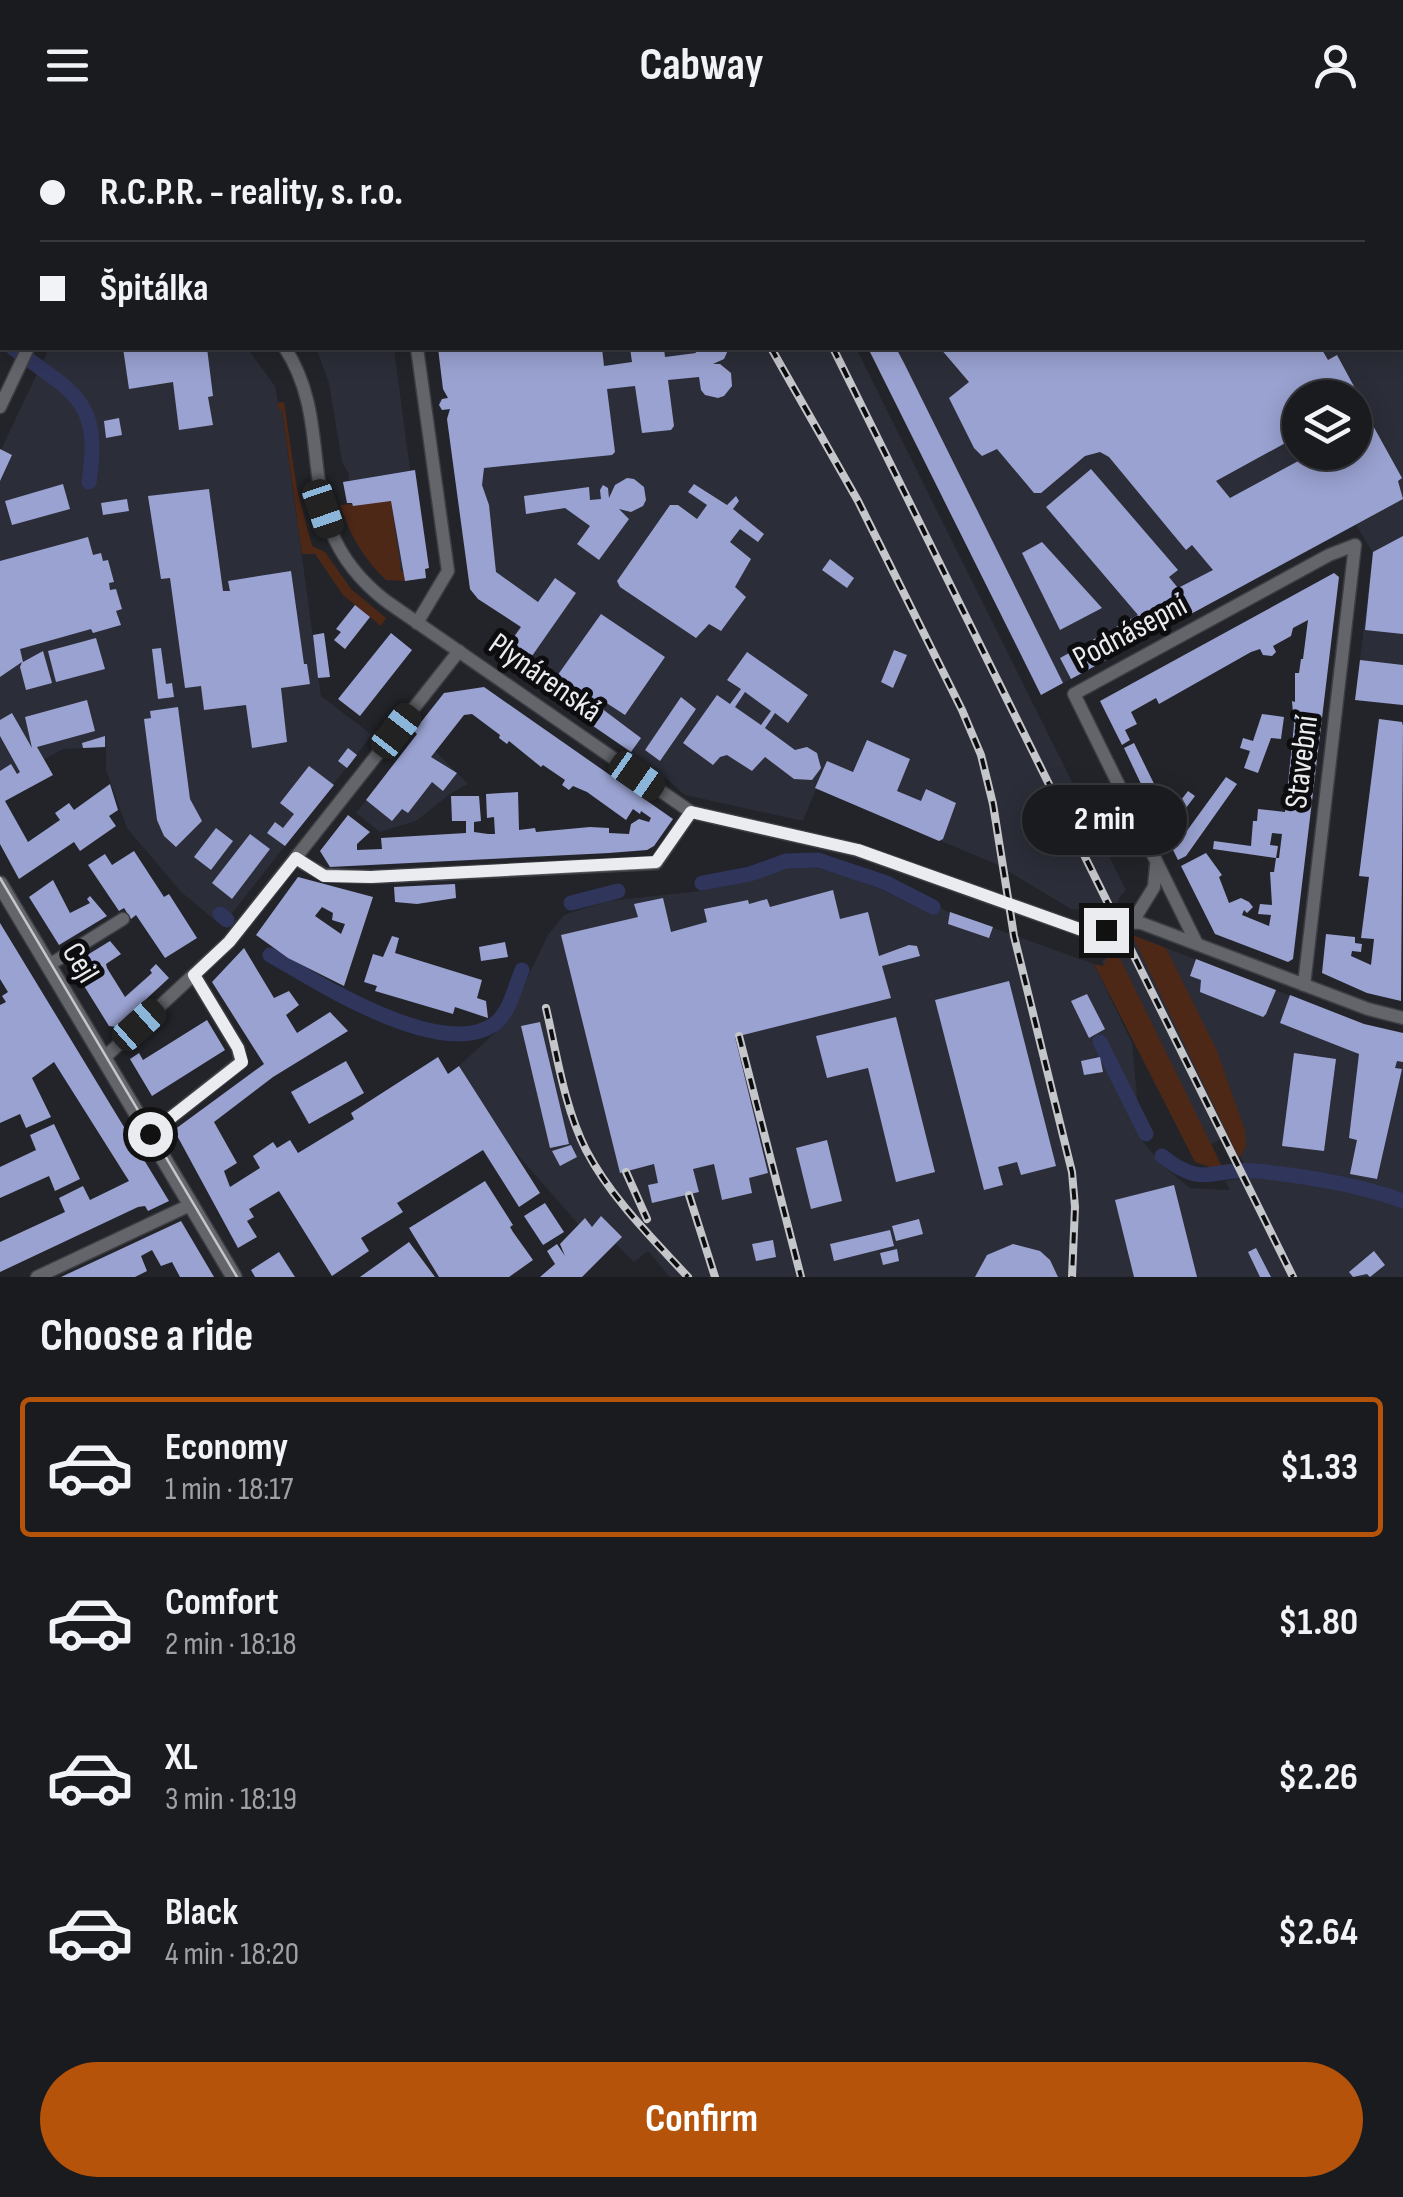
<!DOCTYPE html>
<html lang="en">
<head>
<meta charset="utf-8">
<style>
	:root { --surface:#1a1b1f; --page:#27282c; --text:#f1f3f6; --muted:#9fa1a4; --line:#38393d; --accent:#b45309 }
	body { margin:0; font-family:"Sofia Sans Condensed",sans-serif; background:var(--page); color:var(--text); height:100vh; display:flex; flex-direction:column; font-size:38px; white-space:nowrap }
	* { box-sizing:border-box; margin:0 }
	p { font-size:32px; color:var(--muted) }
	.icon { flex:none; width:55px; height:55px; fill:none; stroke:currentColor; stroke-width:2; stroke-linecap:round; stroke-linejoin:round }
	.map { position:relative; height:1147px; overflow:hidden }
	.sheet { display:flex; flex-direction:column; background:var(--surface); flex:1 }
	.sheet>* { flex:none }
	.banner { position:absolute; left:0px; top:0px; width:1405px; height:220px; box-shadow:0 5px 25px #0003,0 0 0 2px var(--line); display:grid; align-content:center; height:220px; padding:0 40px; background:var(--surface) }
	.buttons { position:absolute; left:1282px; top:250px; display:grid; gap:20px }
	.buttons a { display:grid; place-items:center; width:90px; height:90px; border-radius:50%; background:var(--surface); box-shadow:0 5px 25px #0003,0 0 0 2px var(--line); font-size:50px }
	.end { position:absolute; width:45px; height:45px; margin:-22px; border:12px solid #ebecf0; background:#111; box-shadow:0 0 0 5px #111 }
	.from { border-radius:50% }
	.bubble { position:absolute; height:70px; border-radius:35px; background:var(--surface); box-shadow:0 5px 25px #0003,0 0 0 2px var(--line); font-size:32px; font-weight:700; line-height:70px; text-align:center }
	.car { position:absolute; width:30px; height:60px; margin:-30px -15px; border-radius:12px; box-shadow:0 0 8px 2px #0007; background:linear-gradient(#222 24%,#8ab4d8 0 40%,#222 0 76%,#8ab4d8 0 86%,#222 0) }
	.banner b { display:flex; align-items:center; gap:35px; height:95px; font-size:38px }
	.banner b+b { border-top:2px solid var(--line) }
	.banner i { width:25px; height:25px; background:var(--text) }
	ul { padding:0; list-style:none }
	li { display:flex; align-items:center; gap:30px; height:140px; margin:0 20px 15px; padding:0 20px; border:5px solid transparent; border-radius:10px }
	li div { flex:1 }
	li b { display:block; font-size:38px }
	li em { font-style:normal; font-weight:700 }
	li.active { border-color:var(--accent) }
	li>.icon { width:90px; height:90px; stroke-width:1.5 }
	h2 { padding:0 40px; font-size:45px; line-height:120px }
	.button { display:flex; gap:20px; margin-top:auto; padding:20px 40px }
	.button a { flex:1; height:115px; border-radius:60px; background:var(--accent); color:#fff; font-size:40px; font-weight:700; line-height:115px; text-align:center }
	header { display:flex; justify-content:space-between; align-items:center; height:130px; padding:0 40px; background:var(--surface); font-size:45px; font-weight:700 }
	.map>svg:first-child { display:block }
	.built { fill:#2b2d38; fill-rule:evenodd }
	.green { fill:#4e2817 }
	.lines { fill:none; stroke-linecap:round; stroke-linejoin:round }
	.canal { stroke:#30355c; stroke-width:15 }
	.building { fill:#9aa2d1; fill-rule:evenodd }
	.minor-casing { stroke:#3d3e43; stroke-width:15 }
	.tertiary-casing { stroke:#3d3e43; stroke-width:18 }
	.minor { stroke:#63656b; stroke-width:12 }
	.tertiary { stroke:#63656b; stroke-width:15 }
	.tram { stroke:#c4c6ca; stroke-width:2.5 }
	.rail-casing { stroke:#c4c6ca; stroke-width:8 }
	.rail { stroke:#0d0d0f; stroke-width:4; stroke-dasharray:11; stroke-linecap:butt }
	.route { stroke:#ebecf0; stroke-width:12 }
	.labels { text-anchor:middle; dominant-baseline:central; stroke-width:10; stroke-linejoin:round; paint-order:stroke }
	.street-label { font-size:32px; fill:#ebecf0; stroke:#0d0d0f }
</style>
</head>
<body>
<header><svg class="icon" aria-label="menu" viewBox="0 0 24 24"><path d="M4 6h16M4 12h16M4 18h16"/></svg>Cabway<svg class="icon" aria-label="person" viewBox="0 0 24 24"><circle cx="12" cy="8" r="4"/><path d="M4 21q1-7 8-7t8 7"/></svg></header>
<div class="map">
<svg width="1403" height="1147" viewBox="0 0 1403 1147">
	<rect width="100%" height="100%" fill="#222429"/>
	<g class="built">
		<path d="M749,0H1403V576L1355,570L1373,423L1356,395L1041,565L868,218H1402V2ZM1300,268H1355V322H1300Z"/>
		<path d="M49,218H247L275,256L279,279L282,280L321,566L372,605L222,796L181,762L127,698L106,640V617L63,619L4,651L0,644V322Z"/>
		<path d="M316,218H394L410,340H415L429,438L425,439L426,448L405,451L404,442L352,373H347L343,352L349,351V344L342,332L329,253Z"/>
		<path d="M438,218H856L1126,760L1119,768L1117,781L1101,788L1088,781L1071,779L996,734L816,659L803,691L685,665L657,641L545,563L551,554L504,521L520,496L473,464L470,459L447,289L449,280H444L439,275V271L448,267Z"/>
		<path d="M418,604L468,654L450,664L416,691L380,702L356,683Z"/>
		<path d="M790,738H816L844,746L880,759L928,783L935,773L946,781L1094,834L1132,913L1141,1009L1163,1036L1190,1058L1230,1060L1225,1051L1252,1047L1228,1006L1211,1014L1221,1034L1102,832L1110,821V808L1127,800L1132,805L1364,894L1403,903V1147H670L648,1121L634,1132L596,1094L592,1097L585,1088L579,1095L503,1008L459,936L498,900L512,879L548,805L564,785L607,771L701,761Z"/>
	</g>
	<g class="green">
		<path d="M64,0H499L50,2Z"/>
		<path d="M284,272L297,359L312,416L325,422L351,459L386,488L381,496L343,465L315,424H302L282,280H279L277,273Z"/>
		<path d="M391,371L401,441L404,442L405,451L386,450C363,428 350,405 340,375Z"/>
		<path d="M1132,805L1166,818L1217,921L1245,1001L1246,1017L1239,1028Z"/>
		<path d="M1110,808L1211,1014L1222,1037L1213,1038L1195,1032L1094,834L1103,836L1110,821Z"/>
	</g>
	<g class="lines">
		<g class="canal">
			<path d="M0,207L2,209"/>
			<path d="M13,218C73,263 102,269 89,352"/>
			<path d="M702,753L750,744L786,731L818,730L884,752L933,777"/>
			<path d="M571,773L618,761"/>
			<path d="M220,784L227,790"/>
			<path d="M270,825C319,853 439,930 493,895C509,885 515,857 522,840"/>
			<path d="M1100,912L1146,1004"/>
			<path d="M1162,1026C1206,1061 1213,1036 1257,1041C1305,1046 1358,1054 1403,1071"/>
		</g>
	</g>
	<g class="building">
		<path d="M123,218H207L213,266L208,267L213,295L179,300L173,252L129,259Z"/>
		<path d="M438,218H602L604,236L632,232L630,218H664L665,227L696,223L694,218H729L724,229L713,234H720L731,243L732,256L724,266L718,268L705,265L701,260L699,247L668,250L674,296L671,300L642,303L635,256L607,259L615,322L612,325L484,338L482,355L489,375L496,442L538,472L555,448L576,463L525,536L504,521L521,497L478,469L470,459L447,289L450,279L442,280L439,275L442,269L448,268L443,259Z"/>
		<path d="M868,218H896L904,233L1063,553L1041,565Z"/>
		<path d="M940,218H1321L1328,230L1337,225L1362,271L1355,275V268H1300V305L1216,351L1230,368L1315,322H1355V301L1371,292L1402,348L1398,351L1403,369L1071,549L1060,528L1138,485L1046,377L1091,339L1178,440L1169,447L1178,458L1213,440L1192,415L1186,420L1109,327L1100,322L1085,326L1041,363H1034L997,319L982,326L974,318L949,268L969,252Z"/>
		<path d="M119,288L122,305L106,308L104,291Z"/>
		<path d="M0,319L12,325L0,351Z"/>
		<path d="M415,340L429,438L425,439L426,448L405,451L391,371L353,376L352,373H347L343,352Z"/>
		<path d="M627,348L634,349L644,357L646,370L643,376L631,382L619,379L629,389L599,430L577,414L590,396L565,378L526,384L524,366L589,357L590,370L601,369L600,360L603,355L608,358L609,368L615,355Z"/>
		<path d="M63,354L70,379L12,395L5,371Z"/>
		<path d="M694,354L727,375L736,366L739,371L733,379L764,404L758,412L740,399L730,412L751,429L735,457L746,467L721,501L709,494L696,508L620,457L617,451L670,375H678L697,389L707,375L688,362Z"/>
		<path d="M209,359L223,461H230L228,451L291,441L304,534H307L310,554L281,558L287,612L252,618L246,575L204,580L201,556L185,558L170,448L161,449L148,366Z"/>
		<path d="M127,369L129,381L103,385L101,373Z"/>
		<path d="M1403,406V504L1365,500L1373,422Z"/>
		<path d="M88,407L93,425L101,423L103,431L108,430L114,452L109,453L110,460L116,459L122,479L116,481L121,495L93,503L91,499L20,519L23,532L43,521L52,553L26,560L20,537L22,532L0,547V431Z"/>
		<path d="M1042,412L1102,478L1060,500L1022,423Z"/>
		<path d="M830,429L854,448L847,458L822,440Z"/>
		<path d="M1334,443L1339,447L1293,829L1288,832L1215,804L1181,736L1206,723L1222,745L1219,747L1229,773L1241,768L1249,772L1253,777L1247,783L1244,780L1242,785L1269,796L1271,785L1258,784L1260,774L1272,775L1270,742H1274L1276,728H1279L1282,704L1272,703L1270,715L1278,716L1276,728L1213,719L1214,711L1251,716L1253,691H1257L1258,679L1285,682L1294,595L1292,571L1295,572V543H1299L1301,529H1303L1308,490L1293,498L1291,506L1273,516L1276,522L1272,526L1263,525L1260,519L1251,522L1159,574L1156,568L1131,582L1137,594L1125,600L1130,610L1122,615L1100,571Z"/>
		<path d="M355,475L370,487L345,519L334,510L341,502L336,499Z"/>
		<path d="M601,484L665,527L625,585L605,572L601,578L641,608L631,622L545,563Z"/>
		<path d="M324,503L330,547L318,548L313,505Z"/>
		<path d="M391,503L412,520L360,586L338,569Z"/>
		<path d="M96,508L105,539L56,552L48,521Z"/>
		<path d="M161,518L166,554L172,553L174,567L158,569L152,519Z"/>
		<path d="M894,520L907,525L893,558L881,552Z"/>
		<path d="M747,522L808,565L788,593L775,583L765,598L795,620L807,617L817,623L821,638L812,650L794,649L765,627L752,641L727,625L720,627L713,635L683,613L717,565L730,574L741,559L727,550ZM745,562L771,581L761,595L735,577Z"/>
		<path d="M1360,530L1403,535V575L1355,570Z"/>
		<path d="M484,557L673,689L654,716L647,720L609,723L330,737L320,721L348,685L370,702L357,714V720L382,719L381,708L466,703V691H452L451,666H479L481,691L474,692V702L488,704H495L494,687L487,688L486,664L518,662L519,700L535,698L536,702L590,697L609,698V703L629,704L631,694L639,689L649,692L651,688L641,681L640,684L633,679L626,690L587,662L573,656L569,660L562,655L565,650L543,635L541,637L509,611L507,614L499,608L500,605L472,584L464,585L431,627L457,643L443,661L432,652L408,683L402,679L392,691L366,670L417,604L414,601L444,563Z"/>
		<path d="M681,567L696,579L660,631L645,620Z"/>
		<path d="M87,570L95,601L37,617L53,645L5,671L28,712L60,690L55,683L69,673L74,680L110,654L118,680L109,686L116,696L80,721L74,712L19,749L0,714V641L11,634L17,644L20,642L0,606V590L12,583L32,618L25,587Z"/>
		<path d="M178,577L190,669L202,691L176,717L164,706L157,690L144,589L151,588L150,581Z"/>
		<path d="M1262,584L1284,587L1281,609L1271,608L1258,643L1244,638L1250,621L1240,618L1243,608L1253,611Z"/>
		<path d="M1379,589L1402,592L1403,596L1401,871L1367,863L1322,843L1326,804L1355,807V813L1362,814L1361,822L1352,821L1351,826L1371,835L1374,809L1361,808L1369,747L1359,746Z"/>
		<path d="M105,606V617L83,618L82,613Z"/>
		<path d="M867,610L910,629L897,661L921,671L926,659L956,673L943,709L939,711L815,658L827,631L853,642Z"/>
		<path d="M1134,613L1162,670L1151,675L1124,618Z"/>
		<path d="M348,618L357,625L347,638L338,631Z"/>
		<path d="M309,636L334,655L285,716L267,703L275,692L283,698L294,684L280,673Z"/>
		<path d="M1226,647L1237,654L1186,726L1178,730L1173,720Z"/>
		<path d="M1188,661L1195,666L1174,694L1177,699L1167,705L1158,686L1174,679Z"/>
		<path d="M216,698L233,711L211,740L194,727Z"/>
		<path d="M250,704L270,719L232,769L212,753Z"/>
		<path d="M134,721L164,767L169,764L197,808L165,828L136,785L131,789L124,778L119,781L88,735L105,724L112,735Z"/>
		<path d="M298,747L373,767L344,856L288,828L256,805ZM322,777L333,783L332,790L345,794L341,804L315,786Z"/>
		<path d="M53,750L70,783L90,773L87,769L90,766L107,786L59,815L29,767Z"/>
		<path d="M455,754L456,768L417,774L395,772L394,757Z"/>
		<path d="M833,760L840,789L868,782L879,826L909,815L917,816L920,826L882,836L891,868L735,907L768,1043L749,1048L752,1063L722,1070L714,1034L693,1039L699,1062L652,1073L648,1055L658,1053L654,1034L620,1043L561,805L638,787L634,774L663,768L671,802L707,792L704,779L748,770L749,774L767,769L770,777Z"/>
		<path d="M950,782L993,797L989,808L948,794Z"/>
		<path d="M0,793L169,1071L148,1081L145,1076L138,1077L0,1142V1112L65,1082L59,1068L83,1056L90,1070L129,1051L54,932L32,948L51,987L26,998L20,984L0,993V875L6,872L2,866L8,862L0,849Z"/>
		<path d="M392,806L399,808L395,823L482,850L477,868L486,871L488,888L455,877L453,884L375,861L377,856L364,852L373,824L383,827Z"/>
		<path d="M110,811L121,824L106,834L107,838L125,867L152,843L150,840L156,834L169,848L116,897L109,896L71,835Z"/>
		<path d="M505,812L508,827L481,831L479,817Z"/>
		<path d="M244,818L274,868L289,861L299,875L286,885L297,903L330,882L348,901L273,947L214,992L237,1033L224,1041L230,1057L260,1038L253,1026L273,1012L277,1018L290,1010L298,1023L354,989L351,983L438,927L448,944L459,936L540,1063L519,1077L483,1020L397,1073L403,1082L361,1108L369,1121L332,1146L279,1061L249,1079L254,1087L247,1091L257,1107L238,1118L174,1000L264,934L212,852Z"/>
		<path d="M1196,829L1276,860L1266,884L1263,887L1200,862L1201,850L1190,846Z"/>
		<path d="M1009,851L1056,1036L1021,1045L1017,1032L998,1037L1003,1055L984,1060L935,870Z"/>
		<path d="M1087,864L1105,899L1089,908L1071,871Z"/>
		<path d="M1290,865L1364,894L1403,903V932L1397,931L1395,938L1402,939L1377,1049L1350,1044L1357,1010L1349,1008L1359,924L1280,893Z"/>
		<path d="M896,887L935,1042L896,1052L868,938L827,948L816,906Z"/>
		<path d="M207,890L225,920L152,966L130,929L139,923L143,930Z"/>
		<path d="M540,892L569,1014L550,1018L521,896Z"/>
		<path d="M1294,923L1336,929L1324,1021L1282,1016Z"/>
		<path d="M1100,927L1103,942L1084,945L1081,931Z"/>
		<path d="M346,931L364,963L309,994L291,962Z"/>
		<path d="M54,994L80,1049L55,1061L49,1046L0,1068V1037L36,1020L30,1005Z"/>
		<path d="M827,1010L842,1071L811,1079L796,1018Z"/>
		<path d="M571,1015L577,1027L560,1036L552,1021Z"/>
		<path d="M485,1051L513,1095L510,1097L513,1102L533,1130L509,1147H439L409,1098Z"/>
		<path d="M1174,1055L1197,1147H1134L1115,1070Z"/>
		<path d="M545,1073L564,1102L543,1115L524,1086Z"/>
		<path d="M601,1086L622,1107L582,1147H540L555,1134L547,1121L557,1114L565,1126L560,1114L585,1088L592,1097Z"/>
		<path d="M919,1089L923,1104L896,1111L892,1096Z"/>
		<path d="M181,1091L214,1147H180L172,1132L161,1136L152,1120L141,1126L147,1141L135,1147H61Z"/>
		<path d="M890,1100L894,1116L834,1131L830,1114Z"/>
		<path d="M773,1110L776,1127L756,1131L752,1114Z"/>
		<path d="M409,1112L435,1147H360Z"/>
		<path d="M1013,1114L1040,1121L1050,1130L1058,1147H975L987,1125Z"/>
		<path d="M1256,1118L1271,1147H1260L1248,1122Z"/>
		<path d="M897,1119L899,1131L883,1135L880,1123Z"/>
		<path d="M1374,1121L1385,1135L1370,1147L1367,1144L1353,1147L1349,1142Z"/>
		<path d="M279,1122L295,1147H255L251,1140Z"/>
	</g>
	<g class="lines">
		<g class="minor-casing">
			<g id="minor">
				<path d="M285,218C340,303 285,393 386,471L691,682L857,720L1082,800H1106"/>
				<path d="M417,218L448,441L417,493"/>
				<path d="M0,277L28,218"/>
				<path d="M296,729L324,745L371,747L656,733L691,682"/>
				<path d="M1133,791L1154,757L1156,735"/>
				<path d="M1123,792L1141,793L1368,879L1403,888"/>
				<path d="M1197,814L1074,564L1329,425L1355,415L1304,855"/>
				<path d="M49,835L123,789"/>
				<path d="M105,927L229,812L459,521"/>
				<path d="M150,1004L241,932L238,918L194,845"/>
				<path d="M37,1147L190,1075"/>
			</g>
		</g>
		<g class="tertiary-casing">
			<path id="tertiary" d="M0,754L234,1147"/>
		</g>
		<use href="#minor" class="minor"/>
		<use href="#tertiary" class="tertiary"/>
		<path class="tram" d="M0,748L237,1147"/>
		<g class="rail-casing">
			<g id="rail">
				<path d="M712,0L714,2"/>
				<path d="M186,2L200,0"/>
				<path d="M0,28H2"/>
				<path d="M0,43L2,44"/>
				<path d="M771,218L858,371L962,580L981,625L993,674L1014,806L1072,1042L1075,1077L1072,1147"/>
				<path d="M833,218L1293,1147"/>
				<path d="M546,878C557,925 564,976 586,1020C611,1068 652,1108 688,1147"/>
				<path d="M739,906L801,1147"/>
				<path d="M626,1042L647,1089"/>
				<path d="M689,1065L715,1147"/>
			</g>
		</g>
		<use href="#rail" class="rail"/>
	</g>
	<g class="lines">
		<path class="route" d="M150,1004L242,932L238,918L194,845L229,812L296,728L324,746L371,747L656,732L691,682L858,720L1082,800H1106"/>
	</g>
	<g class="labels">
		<g class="street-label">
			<text transform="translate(1130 502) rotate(-28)">Podnásepní</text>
			<text transform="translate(545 548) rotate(35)">Plynárenská</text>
			<text transform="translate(1302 632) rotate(-83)">Stavební</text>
			<text transform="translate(80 833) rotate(59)">Cejl</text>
		</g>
	</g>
</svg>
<div class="buttons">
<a><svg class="icon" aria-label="layers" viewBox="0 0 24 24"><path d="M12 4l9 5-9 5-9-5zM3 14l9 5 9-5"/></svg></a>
</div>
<i class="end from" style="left:150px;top:1004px"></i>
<i class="end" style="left:1106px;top:800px"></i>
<div class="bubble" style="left:1022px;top:655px;width:165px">2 min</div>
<i class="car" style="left:323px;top:379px;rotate:161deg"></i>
<i class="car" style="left:396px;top:601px;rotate:38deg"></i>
<i class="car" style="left:637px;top:646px;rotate:125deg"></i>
<i class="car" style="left:139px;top:895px;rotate:48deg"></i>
<div class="banner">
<b><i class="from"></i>R.C.P.R. - reality, s. r.o.</b>
<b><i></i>Špitálka</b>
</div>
</div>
<section class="sheet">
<h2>Choose a ride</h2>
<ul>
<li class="active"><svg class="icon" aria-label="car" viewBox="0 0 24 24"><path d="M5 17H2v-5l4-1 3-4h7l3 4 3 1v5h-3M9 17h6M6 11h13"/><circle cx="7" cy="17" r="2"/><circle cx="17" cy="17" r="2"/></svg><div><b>Economy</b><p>1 min · 18:17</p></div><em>$1.33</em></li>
<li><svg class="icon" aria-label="car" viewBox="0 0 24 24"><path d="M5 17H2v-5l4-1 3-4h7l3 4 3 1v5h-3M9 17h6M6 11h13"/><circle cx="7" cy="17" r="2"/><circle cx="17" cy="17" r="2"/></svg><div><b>Comfort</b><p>2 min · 18:18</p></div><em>$1.80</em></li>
<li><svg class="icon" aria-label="car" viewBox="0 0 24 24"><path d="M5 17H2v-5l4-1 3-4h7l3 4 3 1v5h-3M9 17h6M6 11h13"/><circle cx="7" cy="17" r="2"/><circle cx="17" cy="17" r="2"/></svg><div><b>XL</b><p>3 min · 18:19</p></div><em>$2.26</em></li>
<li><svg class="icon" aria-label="car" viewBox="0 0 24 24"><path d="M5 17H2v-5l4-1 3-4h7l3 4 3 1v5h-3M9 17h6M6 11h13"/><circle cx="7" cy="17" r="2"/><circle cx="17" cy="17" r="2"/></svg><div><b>Black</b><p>4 min · 18:20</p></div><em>$2.64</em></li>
</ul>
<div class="button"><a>Confirm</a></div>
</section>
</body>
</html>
